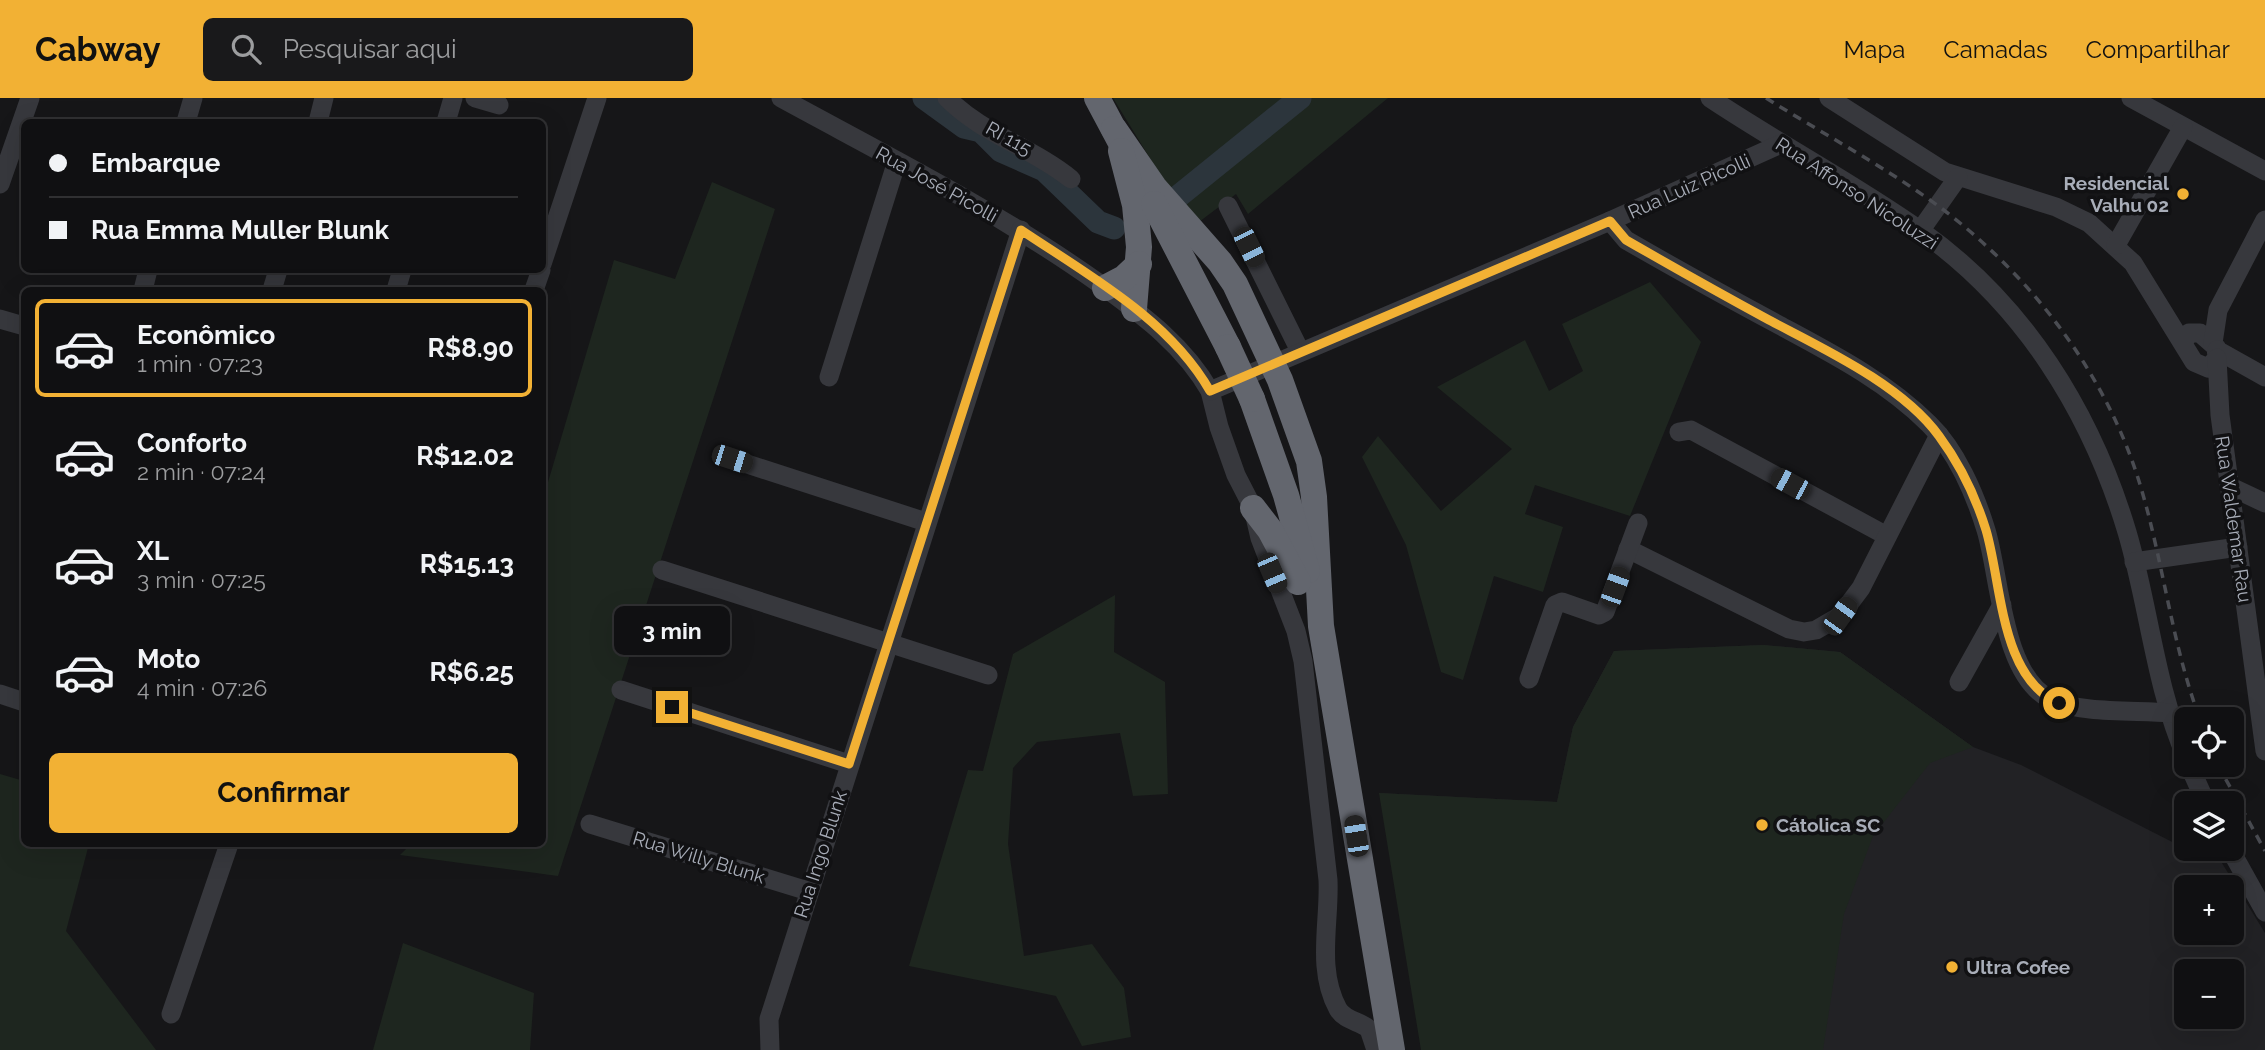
<!DOCTYPE html>
<html lang="pt">
<head>
<meta charset="utf-8">
<style>
	:root { --surface:#101012; --page:#19191b; --text:#f1f3f6; --muted:#9c9d9f; --line:#303032; --accent:#f2b134 }
	body { margin:0; font-family:Raleway,sans-serif; background:var(--page); color:var(--text); height:100vh; display:flex; flex-direction:column; font-size:26px; white-space:nowrap }
	* { box-sizing:border-box; margin:0 }
	p { font-size:23px; color:var(--muted) }
	.icon { flex:none; width:38px; height:38px; fill:none; stroke:currentColor; stroke-width:2; stroke-linecap:round; stroke-linejoin:round }
	.map { position:relative; flex:1; overflow:hidden }
	.panel { position:absolute; left:21px; top:189px; width:525px; height:560px; display:flex; flex-direction:column; background:var(--surface); border-radius:10px; box-shadow:0 7px 28px #0002,0 0 0 2px var(--line) }
	.panel>* { flex:none }
	.top-card { position:absolute; left:21px; top:21px; width:525px; height:154px; border-radius:10px; box-shadow:0 7px 28px #0002,0 0 0 2px var(--line); display:grid; align-content:center; height:154px; padding:0 28px; background:var(--surface) }
	.fabs { position:absolute; left:2174px; top:609px; display:grid; gap:14px }
	.fabs a { display:grid; place-items:center; width:70px; height:70px; border-radius:10px; background:var(--surface); box-shadow:0 7px 28px #0002,0 0 0 2px var(--line); font-size:35px }
	.end { position:absolute; width:32px; height:32px; margin:-16px; border:9px solid #f2b134; background:#111; box-shadow:0 0 0 4px #111 }
	.from { border-radius:50% }
	.bubble { position:absolute; height:49px; border-radius:10px; background:var(--surface); box-shadow:0 7px 28px #0002,0 0 0 2px var(--line); font-size:23px; font-weight:700; line-height:49px; text-align:center }
	.car { position:absolute; width:21px; height:42px; margin:-21px -10px; border-radius:9px; box-shadow:0 0 5px 2px #0007; background:linear-gradient(#222 24%,#8ab4d8 0 40%,#222 0 76%,#8ab4d8 0 86%,#222 0) }
	.top-card b { display:flex; align-items:center; gap:24px; height:66px; font-size:26px }
	.top-card b+b { border-top:2px solid var(--line) }
	.top-card i { width:18px; height:18px; background:var(--text) }
	ul { padding:12px 0 0; list-style:none }
	li { display:flex; align-items:center; gap:21px; height:98px; margin:0 14px 10px; padding:0 14px; border:4px solid transparent; border-radius:10px }
	li div { flex:1 }
	li b { display:block; font-size:26px }
	li em { font-style:normal; font-weight:700 }
	li.selected { border-color:var(--accent) }
	li>.icon { width:63px; height:63px; stroke-width:1.5 }
	.action { display:flex; gap:14px; margin-top:auto; padding:14px 28px }
	.action a { flex:1; height:80px; border-radius:10px; background:var(--accent); color:#111; font-size:28px; font-weight:700; line-height:80px; text-align:center }
	header { display:flex; align-items:center; gap:42px; box-sizing:border-box; height:98px; padding:0 35px; background:var(--accent); color:#111 }
	header strong { font-size:33px }
	nav { display:flex; gap:38px; margin-inline-start:auto; font-size:24px }
	.search { width:490px; height:63px; background:var(--page); display:flex; align-items:center; gap:18px; box-sizing:border-box; padding:0 24px; border-radius:10px; color:var(--muted); font-size:26px }
	.map>svg:first-child { display:block }
	.built { fill:#222225; fill-rule:evenodd }
	.green { fill:#1e261f }
	.lines { fill:none; stroke-linecap:round; stroke-linejoin:round }
	.river { stroke:#2c353c; stroke-width:23 }
	.minor { stroke:#37383d; stroke-width:19 }
	.highway { stroke:#63666e; stroke-width:26 }
	.rail { stroke:#4a4c52; stroke-width:3.5; stroke-dasharray:9 7; stroke-linecap:butt }
	.highway-bridge { stroke:#63666e; stroke-width:26 }
	.route { stroke:#f2b134; stroke-width:9 }
	.poi-dot { fill:#f2b134; stroke:#111113; stroke-width:2.5 }
	.labels { text-anchor:middle; dominant-baseline:central; stroke-width:7; stroke-linejoin:round; paint-order:stroke }
	.street-label { font-size:19px; fill:#a8adb8; stroke:#111113 }
	.poi-label { font-size:19px; font-weight:bold; fill:#a8adb8; stroke:#111113; text-anchor:start }
</style>
</head>
<body>
<header>
<strong>Cabway</strong>
<div class="search"><svg class="icon" aria-label="search" viewBox="0 0 24 24"><circle cx="10" cy="10" r="6"/><path d="M15 15l6 6"/></svg>Pesquisar aqui</div>
<nav><a>Mapa</a><a>Camadas</a><a>Compartilhar</a></nav>
</header>
<div class="map">
<svg width="2265" height="952" viewBox="0 0 2265 952">
	<rect width="100%" height="100%" fill="#161618"/>
	<path class="built" d="M1763,547L1840,554L1973,649L2021,667L2186,751L2217,757L2265,835V952H1495L1379,695L1557,704L1573,629L1614,553ZM2186,789H2231V835H2186ZM2186,873H2231V919H2186Z"/>
	<g class="green">
		<path d="M1113,0H1388L1248,116L1236,96L1195,127L1175,101Z"/>
		<path d="M712,84L775,111L558,778L400,757L411,746H542L543,401L614,162L675,181Z"/>
		<path d="M1650,184L1701,244L1630,418L1535,387L1525,416L1563,429L1543,494L1494,478L1463,582L1441,574L1406,447L1362,359L1378,338L1441,413L1512,351L1437,289L1525,242L1549,293L1583,273L1562,226Z"/>
		<path d="M1115,497L1114,554L1165,584L1168,696L1133,698L1120,635L1037,644L1013,670L1008,746L1024,858L1092,846L1124,890L1131,939L1082,948L1056,898L909,868L968,672L983,673L1013,556Z"/>
		<path d="M1763,547L1840,554L1973,649L1930,665L1873,738L1844,816L1823,952H1421L1379,695L1557,704L1573,629L1614,553Z"/>
		<path d="M0,676L24,683V746H89L66,833L156,952H0Z"/>
		<path d="M403,845L534,895L530,952H373Z"/>
	</g>
	<g class="lines">
		<g class="river">
			<path d="M924,0L964,29L981,33L1001,53L1044,72L1098,124L1114,130"/>
			<path d="M1175,101L1300,0"/>
		</g>
		<g class="minor">
			<path d="M475,0L499,7"/>
			<path d="M781,0C889,59 999,114 1100,186C1142,217 1183,246 1210,293L1219,329L1236,377L1253,410L1260,440L1296,533L1303,563L1328,782C1330,824 1316,871 1338,911C1345,923 1360,923 1369,931L1376,952"/>
			<path d="M947,0C981,35 1033,50 1071,81"/>
			<path d="M1710,0C1779,46 1853,85 1921,133C2024,206 2091,314 2127,434C2149,508 2155,588 2186,659"/>
			<path d="M1829,0L1945,74L2056,109L2089,125L2133,165L2194,264L2208,270L2217,260L2216,249L2200,235H2189L2183,245"/>
			<path d="M2131,0L2265,73"/>
			<path d="M186,24L193,0"/>
			<path d="M318,24L324,0"/>
			<path d="M446,24L453,0"/>
			<path d="M0,86L30,0"/>
			<path d="M1228,108L1300,253"/>
			<path d="M1610,123L1626,142C1676,171 1727,199 1779,227C1831,255 1886,283 1929,326C1956,352 1975,396 1986,432C2000,478 2002,577 2050,601C2079,616 2136,612 2170,615"/>
			<path d="M1920,133L1958,79"/>
			<path d="M2116,147L2183,29"/>
			<path d="M542,166L597,0"/>
			<path d="M143,192L148,172"/>
			<path d="M272,192L278,172"/>
			<path d="M396,192L402,172"/>
			<path d="M534,192L541,172"/>
			<path d="M0,221L24,228"/>
			<path d="M2213,245L2218,212L2265,122"/>
			<path d="M2217,252L2265,279"/>
			<path d="M2217,260L2220,317L2265,653"/>
			<path d="M829,279L897,63"/>
			<path d="M1210,293L1610,123L1781,46"/>
			<path d="M1679,334L1691,332L1887,438"/>
			<path d="M732,361L926,424"/>
			<path d="M2229,388L2265,405"/>
			<path d="M1628,451L1789,531L1804,534L1816,532L1840,518L1861,490L1939,337"/>
			<path d="M2134,464L2238,449"/>
			<path d="M662,472L988,577"/>
			<path d="M1529,581L1555,507L1562,504L1599,517L1605,514L1638,425"/>
			<path d="M1959,584L2002,507"/>
			<path d="M621,592L849,666"/>
			<path d="M0,596L24,604"/>
			<path d="M2189,667L2206,705"/>
			<path d="M590,726L808,793"/>
			<path d="M2230,751L2265,814"/>
			<path d="M171,916L229,746"/>
			<path d="M770,952L769,921L1021,132"/>
		</g>
		<g class="highway">
			<path d="M1097,0L1121,45"/>
			<path d="M1114,31L1154,89L1220,164L1235,186L1280,282L1309,363L1314,399L1321,528L1392,952"/>
			<path d="M1121,53L1135,107L1139,149L1134,211"/>
			<path d="M1154,106L1228,249"/>
			<path d="M1105,190L1124,180L1139,166"/>
			<path d="M1252,301L1286,397L1307,473"/>
			<path d="M1253,410L1270,432L1298,484"/>
		</g>
		<g class="rail">
			<path d="M1766,0C1825,37 1889,71 1945,113C2033,181 2104,274 2138,380C2163,459 2171,545 2200,621"/>
			<path d="M2218,667L2265,753"/>
		</g>
		<path class="highway-bridge" d="M1228,249L1252,301"/>
	</g>
	<g class="lines">
		<path class="route" d="M672,609L849,666L1021,132C1088,177 1169,221 1210,293L1610,123L1626,142C1673,169 1721,196 1769,222C1824,251 1902,287 1939,338C1959,365 1976,400 1986,432C2002,486 2000,580 2059,605"/>
	</g>
	<g class="poi-dot">
		<circle cx="2183" cy="96" r="7"/>
		<circle cx="1762" cy="727" r="7"/>
		<circle cx="1952" cy="869" r="7"/>
	</g>
	<g class="labels">
		<g class="street-label">
			<text transform="translate(1009 40) rotate(29)">RI 115</text>
			<text transform="translate(937 86) rotate(29)">Rua José Picolli</text>
			<text transform="translate(1689 88) rotate(-24)">Rua Luiz Picolli</text>
			<text transform="translate(1857 95) rotate(33)">Rua Affonso Nicoluzzi</text>
			<text transform="translate(2234 421) rotate(82)">Rua Waldemar Rau</text>
			<text transform="translate(820 756) rotate(-72)">Rua Ingo Blunk</text>
			<text transform="translate(699 759) rotate(17)">Rua Willy Blunk</text>
		</g>
		<g class="poi-label">
			<text x="2169" y="85" text-anchor="end">Residencial<tspan x="2169" dy="22">Valhu 02</tspan></text>
			<text x="1776" y="727">Cátolica SC</text>
			<text x="1966" y="869">Ultra Cofee</text>
		</g>
	</g>
</svg>
<div class="fabs">
<a><svg class="icon" aria-label="locate" viewBox="0 0 24 24"><circle cx="12" cy="12" r="6"/><path d="M12 2v4M12 18v4M2 12h4M18 12h4"/></svg></a>
<a><svg class="icon" aria-label="layers" viewBox="0 0 24 24"><path d="M12 4l9 5-9 5-9-5zM3 14l9 5 9-5"/></svg></a>
<a>+</a>
<a>−</a>
</div>
<i class="end from" style="left:2059px;top:605px"></i>
<i class="end" style="left:672px;top:609px"></i>
<div class="bubble" style="left:614px;top:508px;width:116px">3 min</div>
<i class="car" style="left:1249px;top:149px;rotate:154deg"></i>
<i class="car" style="left:732px;top:361px;rotate:108deg"></i>
<i class="car" style="left:1790px;top:386px;rotate:298deg"></i>
<i class="car" style="left:1272px;top:475px;rotate:157deg"></i>
<i class="car" style="left:1615px;top:489px;rotate:20deg"></i>
<i class="car" style="left:1840px;top:518px;rotate:36deg"></i>
<i class="car" style="left:1356px;top:738px;rotate:351deg"></i>
<div class="top-card">
<b><i class="from"></i>Embarque</b>
<b><i></i>Rua Emma Muller Blunk</b>
</div>
<section class="panel">
<ul>
<li class="selected"><svg class="icon" aria-label="car" viewBox="0 0 24 24"><path d="M5 17H2v-5l4-1 3-4h7l3 4 3 1v5h-3M9 17h6M6 11h13"/><circle cx="7" cy="17" r="2"/><circle cx="17" cy="17" r="2"/></svg><div><b>Econômico</b><p>1 min · 07:23</p></div><em>R$8.90</em></li>
<li><svg class="icon" aria-label="car" viewBox="0 0 24 24"><path d="M5 17H2v-5l4-1 3-4h7l3 4 3 1v5h-3M9 17h6M6 11h13"/><circle cx="7" cy="17" r="2"/><circle cx="17" cy="17" r="2"/></svg><div><b>Conforto</b><p>2 min · 07:24</p></div><em>R$12.02</em></li>
<li><svg class="icon" aria-label="car" viewBox="0 0 24 24"><path d="M5 17H2v-5l4-1 3-4h7l3 4 3 1v5h-3M9 17h6M6 11h13"/><circle cx="7" cy="17" r="2"/><circle cx="17" cy="17" r="2"/></svg><div><b>XL</b><p>3 min · 07:25</p></div><em>R$15.13</em></li>
<li><svg class="icon" aria-label="car" viewBox="0 0 24 24"><path d="M5 17H2v-5l4-1 3-4h7l3 4 3 1v5h-3M9 17h6M6 11h13"/><circle cx="7" cy="17" r="2"/><circle cx="17" cy="17" r="2"/></svg><div><b>Moto</b><p>4 min · 07:26</p></div><em>R$6.25</em></li>
</ul>
<div class="action"><a>Confirmar</a></div>
</section>
</div>
</body>
</html>
